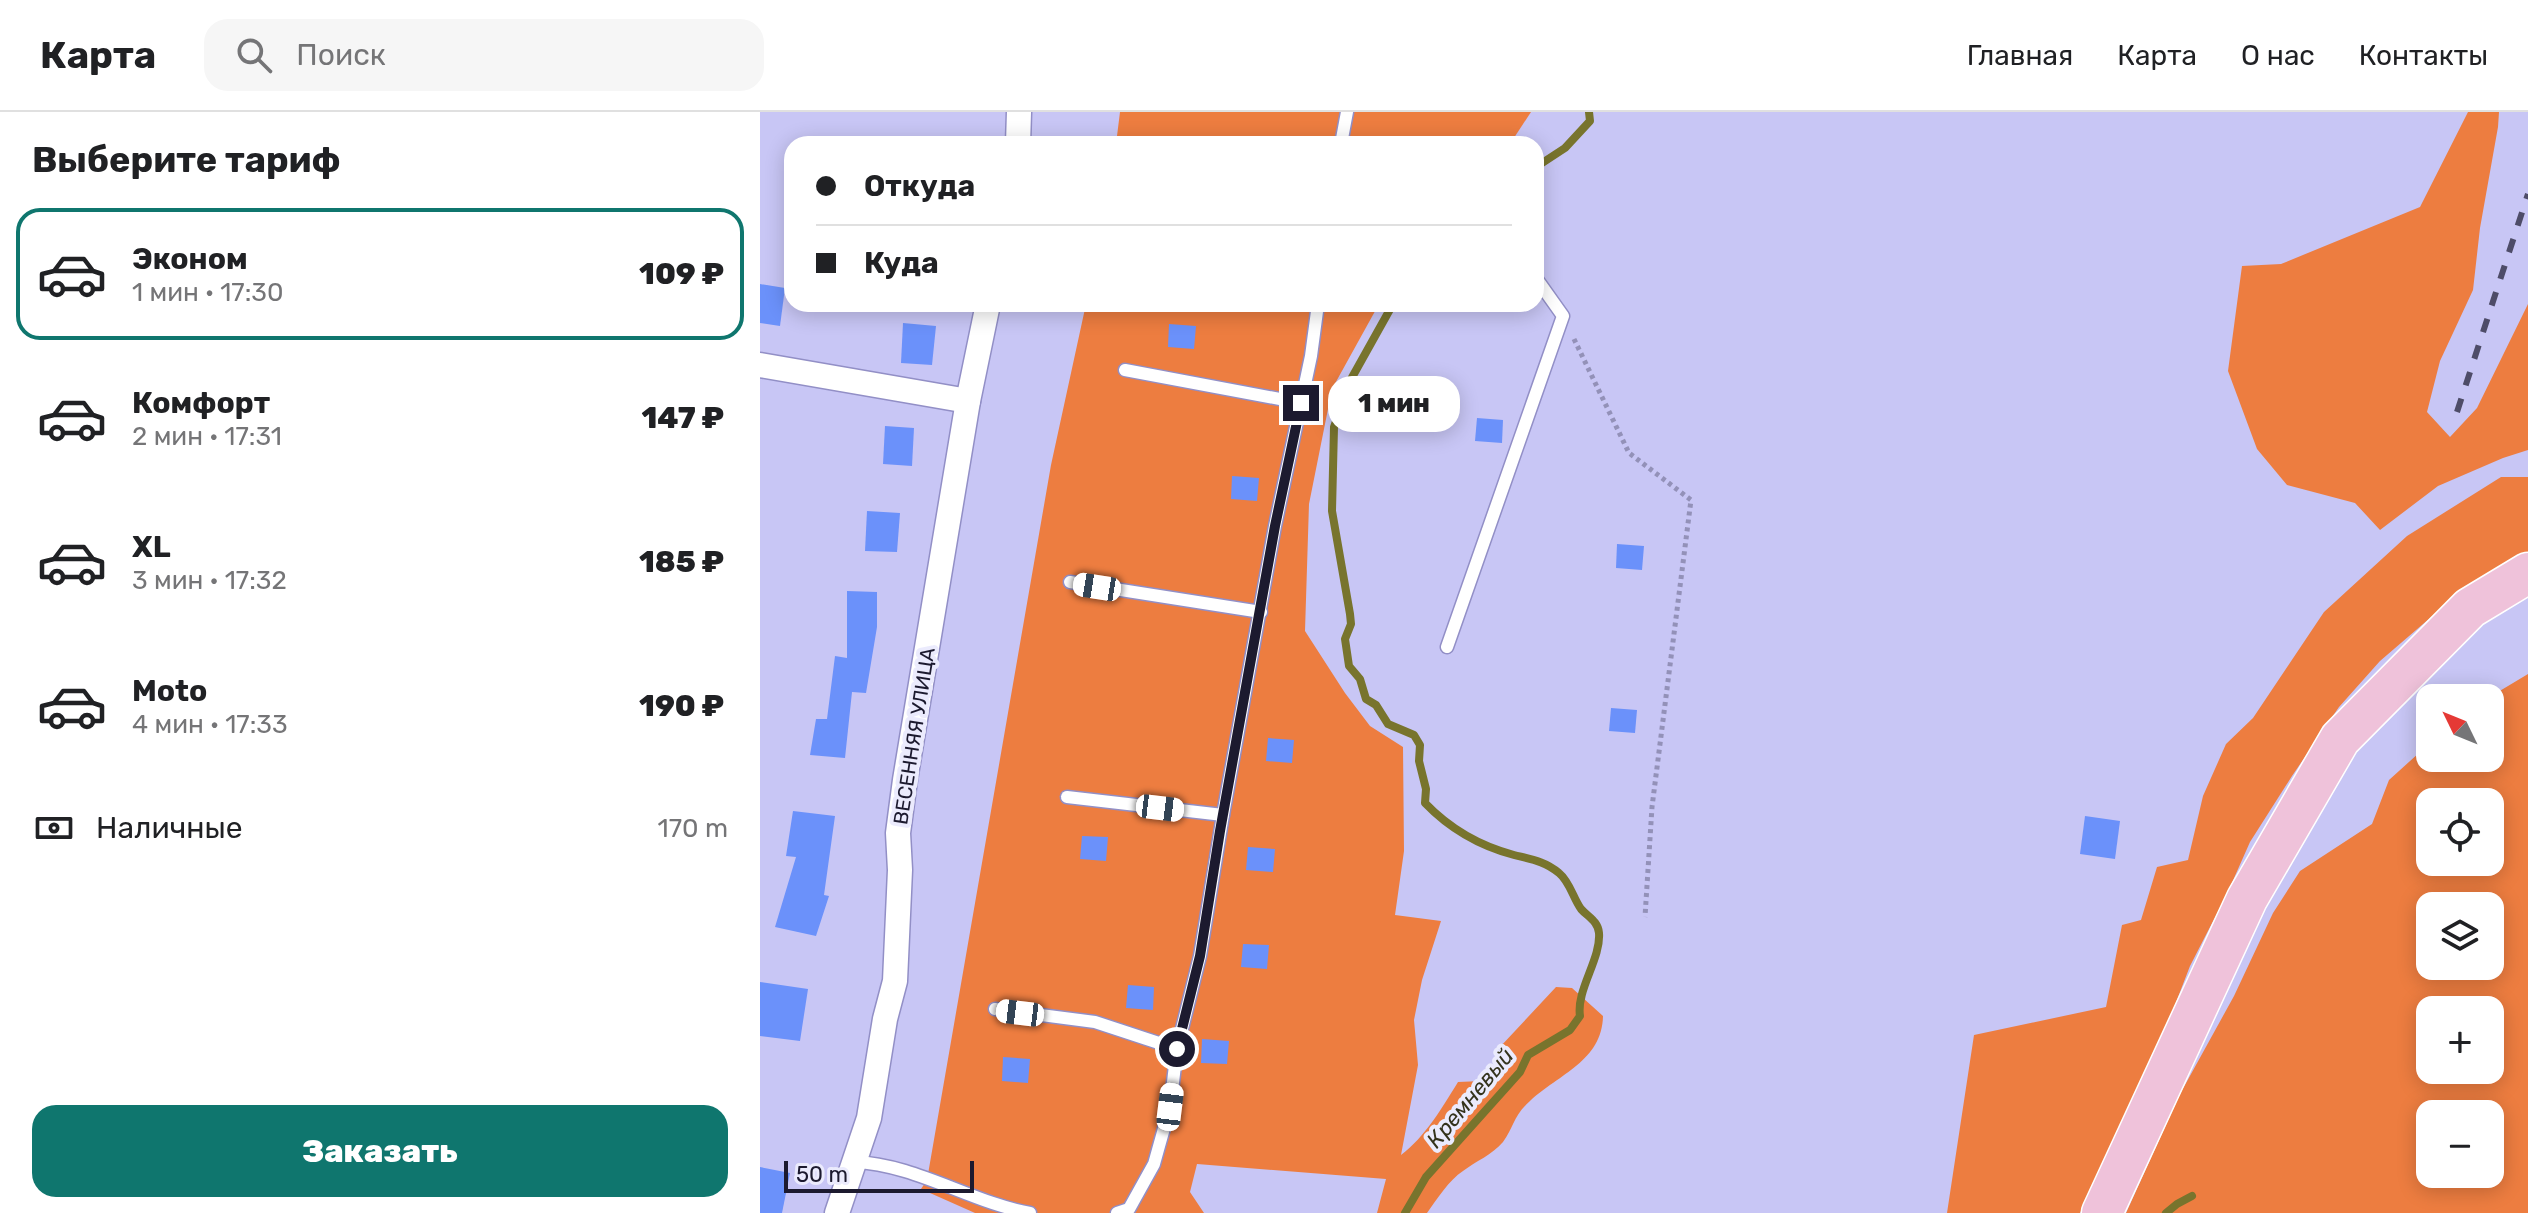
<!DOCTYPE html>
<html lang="ru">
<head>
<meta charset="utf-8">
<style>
	:root { --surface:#fff; --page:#f6f6f6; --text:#202124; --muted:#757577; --line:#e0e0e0; --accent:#0f766e }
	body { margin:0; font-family:Rubik,sans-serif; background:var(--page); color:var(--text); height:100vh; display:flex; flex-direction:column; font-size:30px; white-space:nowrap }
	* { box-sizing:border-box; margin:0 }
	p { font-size:26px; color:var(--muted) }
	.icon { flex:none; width:44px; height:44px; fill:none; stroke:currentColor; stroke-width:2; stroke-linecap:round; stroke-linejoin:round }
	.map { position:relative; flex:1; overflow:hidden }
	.sheet { display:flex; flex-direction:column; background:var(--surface); width:760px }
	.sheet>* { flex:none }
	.guide { position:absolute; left:24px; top:24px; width:760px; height:176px; border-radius:24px; box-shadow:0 4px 20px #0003; display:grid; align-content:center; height:176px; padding:0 32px; background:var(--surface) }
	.needle { width:52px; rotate:313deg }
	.fabs { position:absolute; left:1656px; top:572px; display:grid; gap:16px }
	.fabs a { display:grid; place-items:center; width:88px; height:88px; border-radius:16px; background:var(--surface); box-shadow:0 4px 20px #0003; font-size:40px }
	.scale { position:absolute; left:24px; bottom:20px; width:190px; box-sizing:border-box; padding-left:8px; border:4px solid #1c1a2f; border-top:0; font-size:22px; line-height:28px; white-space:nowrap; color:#1c1a2f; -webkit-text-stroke:6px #ebebfd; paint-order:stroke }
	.end { position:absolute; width:36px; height:36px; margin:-18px; border:10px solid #1c1a2f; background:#fff; box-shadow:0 0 0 4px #fff }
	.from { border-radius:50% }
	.bubble { position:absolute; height:56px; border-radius:24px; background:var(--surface); box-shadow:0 4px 20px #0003; font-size:26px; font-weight:800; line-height:56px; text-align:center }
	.car { position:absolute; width:24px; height:48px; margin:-24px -12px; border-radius:10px; box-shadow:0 0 6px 2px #0007; background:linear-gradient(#fff 24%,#345 0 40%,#fff 0 76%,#345 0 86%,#fff 0) }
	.guide b { display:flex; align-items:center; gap:28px; height:76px; font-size:30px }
	.guide b+b { border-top:2px solid var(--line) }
	.guide i { width:20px; height:20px; background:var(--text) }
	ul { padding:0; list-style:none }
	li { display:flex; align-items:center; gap:24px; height:132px; margin:0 16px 12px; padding:0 16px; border:4px solid transparent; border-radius:24px }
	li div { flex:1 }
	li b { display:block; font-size:30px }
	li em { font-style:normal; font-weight:800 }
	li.active { border-color:var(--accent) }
	li>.icon { width:72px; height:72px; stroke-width:1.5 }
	h2 { padding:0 32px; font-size:36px; line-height:96px }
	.pay { display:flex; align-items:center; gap:20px; height:88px; padding:0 32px; font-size:30px }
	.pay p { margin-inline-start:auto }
	.button { display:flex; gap:16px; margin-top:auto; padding:16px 32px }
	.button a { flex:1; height:92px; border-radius:24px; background:var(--accent); color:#fff; font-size:32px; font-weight:800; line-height:92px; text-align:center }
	header { display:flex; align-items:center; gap:48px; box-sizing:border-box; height:112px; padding:0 40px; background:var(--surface); border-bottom:2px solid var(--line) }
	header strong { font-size:38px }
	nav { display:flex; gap:44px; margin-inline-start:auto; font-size:28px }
	.search { width:560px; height:72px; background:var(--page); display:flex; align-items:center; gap:20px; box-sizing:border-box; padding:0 28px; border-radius:24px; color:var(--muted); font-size:30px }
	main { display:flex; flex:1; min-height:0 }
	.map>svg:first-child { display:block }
	.green { fill:#ed7d40; fill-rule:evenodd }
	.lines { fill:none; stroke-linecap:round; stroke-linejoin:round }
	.stream { stroke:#78742d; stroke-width:8 }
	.building { fill:#6b91fa }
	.lane-casing { stroke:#928fc6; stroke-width:15 }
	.street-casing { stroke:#928fc6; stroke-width:27 }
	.primary-casing { stroke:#fff; stroke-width:43 }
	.path { stroke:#9391b8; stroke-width:5; stroke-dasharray:4 4; stroke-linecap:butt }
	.lane { stroke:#fff; stroke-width:12 }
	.street { stroke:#fff; stroke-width:24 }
	.primary { stroke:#efc2da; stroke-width:40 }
	.rail { stroke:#4e4c68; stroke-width:6; stroke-dasharray:14 14; stroke-linecap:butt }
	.route { stroke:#1c1a2f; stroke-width:10 }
	.labels { text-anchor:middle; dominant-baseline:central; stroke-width:8; stroke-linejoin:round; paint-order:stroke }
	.street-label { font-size:20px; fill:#1c1a2f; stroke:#ebebfd }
	.water-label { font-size:22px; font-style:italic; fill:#34331c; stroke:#ebebfd }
</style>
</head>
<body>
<header>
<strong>Карта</strong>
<div class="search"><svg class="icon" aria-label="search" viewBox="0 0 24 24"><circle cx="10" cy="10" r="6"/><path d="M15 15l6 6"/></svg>Поиск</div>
<nav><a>Главная</a><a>Карта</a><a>О нас</a><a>Контакты</a></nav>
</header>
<main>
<section class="sheet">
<h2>Выберите тариф</h2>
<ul>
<li class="active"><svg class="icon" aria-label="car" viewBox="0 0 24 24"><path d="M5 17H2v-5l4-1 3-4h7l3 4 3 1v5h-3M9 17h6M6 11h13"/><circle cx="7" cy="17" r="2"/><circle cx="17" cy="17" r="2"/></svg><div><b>Эконом</b><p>1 мин · 17:30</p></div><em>109 ₽</em></li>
<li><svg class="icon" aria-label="car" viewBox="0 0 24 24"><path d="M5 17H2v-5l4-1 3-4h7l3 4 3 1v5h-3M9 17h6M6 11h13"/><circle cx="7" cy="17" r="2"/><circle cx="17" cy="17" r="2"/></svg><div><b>Комфорт</b><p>2 мин · 17:31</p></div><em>147 ₽</em></li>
<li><svg class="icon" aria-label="car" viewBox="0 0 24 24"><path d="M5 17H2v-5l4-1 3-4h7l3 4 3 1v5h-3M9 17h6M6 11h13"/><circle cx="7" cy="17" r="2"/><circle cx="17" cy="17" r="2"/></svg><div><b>XL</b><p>3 мин · 17:32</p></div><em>185 ₽</em></li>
<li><svg class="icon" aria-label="car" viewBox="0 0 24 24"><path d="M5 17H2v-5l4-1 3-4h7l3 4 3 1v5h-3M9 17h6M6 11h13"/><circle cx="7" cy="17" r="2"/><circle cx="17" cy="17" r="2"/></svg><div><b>Moto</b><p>4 мин · 17:33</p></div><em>190 ₽</em></li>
</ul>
<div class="pay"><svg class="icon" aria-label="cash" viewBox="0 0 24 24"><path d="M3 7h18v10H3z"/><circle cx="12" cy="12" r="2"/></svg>Наличные<p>170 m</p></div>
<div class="button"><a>Заказать</a></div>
</section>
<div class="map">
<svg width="1768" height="1101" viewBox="0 0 1768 1101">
	<rect width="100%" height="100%" fill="#c8c6f5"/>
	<g class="green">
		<path d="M360,0H771L750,32H356Z"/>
		<path d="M1708,0H1739L1738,15L1720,116L1713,178L1680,249L1667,300L1690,325L1717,296L1768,192V338L1743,346L1678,374L1620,418L1595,391L1527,373L1497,337L1468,259L1482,154L1521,152L1660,95Z"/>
		<path d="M326,192H619L572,277L549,392L545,519L585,581L610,614L643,635L644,739L635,803L681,809L662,868L654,908L658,953L641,1043C665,1025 682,996 698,970L722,969L743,963L740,935L796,875L812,876L843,904C842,949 799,962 770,989C753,1004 754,1015 743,1030C732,1043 716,1049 703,1059C689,1068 677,1087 667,1101H617L626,1067L437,1052L430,1080L444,1101H215L161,1077L167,1068L291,353Z"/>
		<path d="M1741,365H1768V441L1698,482L1620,549L1579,595L1532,664L1490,730L1467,782L1430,854L1405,919L1351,1042L1320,1101H1187L1214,923L1346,895L1362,813L1381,808L1397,755L1428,748L1443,684L1466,632L1493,606L1564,500L1647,424Z"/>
		<path d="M1768,562V1101H1366L1420,982L1474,884L1513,801L1540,759L1612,712L1629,668L1670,631V646H1730L1728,586ZM1730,690V750H1670V690ZM1670,794H1730V854H1670ZM1730,898V958H1670V898ZM1730,1002V1062H1670V1002Z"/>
	</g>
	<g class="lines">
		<g class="stream">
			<path d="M776,55L805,36L830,9L829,0"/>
			<path d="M633,192L590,269L574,315L572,399L590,502L591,512L585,527L589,554L600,567L606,587L616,593L628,612L654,623L660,633L659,649L666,677L665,691C689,716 720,734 754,743C770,747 785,749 799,761C810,770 813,786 821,797C828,805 838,809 839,821C841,847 816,878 820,904L810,918L768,943L760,960L666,1065L645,1101"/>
			<path d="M1406,1101L1417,1092L1432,1084"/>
		</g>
	</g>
	<g class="building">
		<path d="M0,172L25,176L20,214L0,211Z"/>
		<path d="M143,211L176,214L172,253L141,251Z"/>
		<path d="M409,212L436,214L434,237L408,235Z"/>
		<path d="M717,306L743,308L742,331L715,329Z"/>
		<path d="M125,314L154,316L152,354L123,352Z"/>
		<path d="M472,364L499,366L497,389L471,387Z"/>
		<path d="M107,399L140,401L137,440L105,439Z"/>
		<path d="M857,432L884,434L882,458L856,456Z"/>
		<path d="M87,479L117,480V515L106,581L92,580L85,646L50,643L56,607H67L75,544L87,546Z"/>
		<path d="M851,596L877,598L875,621L849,619Z"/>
		<path d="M508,626L534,628L532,651L506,649Z"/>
		<path d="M33,699L75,704L64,783L69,784L56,824L15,815L36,745L26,744Z"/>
		<path d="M1325,704L1360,709L1355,747L1320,742Z"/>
		<path d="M322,724L348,725L346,749L320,747Z"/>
		<path d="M488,735L515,737L513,760L486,758Z"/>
		<path d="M483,832L509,833L507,857L481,855Z"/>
		<path d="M0,870L48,877L40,929L0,924Z"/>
		<path d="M368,873L394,875L393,898L366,896Z"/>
		<path d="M442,927L469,929L467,952L441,951Z"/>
		<path d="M243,945L270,947L268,971L242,969Z"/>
		<path d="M0,1055L30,1061L22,1101H0Z"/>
	</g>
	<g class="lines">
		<g class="lane-casing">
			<g id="lane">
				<path d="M581,32L587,0"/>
				<path d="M365,258L541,291"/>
				<path d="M310,470L501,500"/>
				<path d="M687,535L803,204L776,166"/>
				<path d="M307,685L463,703"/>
				<path d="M235,897L335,910L417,937"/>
				<path d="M94,1050C155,1052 210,1090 270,1101"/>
				<path d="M357,1101L369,1097L394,1052L410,995L417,937L440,844L463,703L515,414L551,244L558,192"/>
			</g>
		</g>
		<g class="street-casing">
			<g id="street">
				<path d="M258,32L259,0"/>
				<path d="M0,253L208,289"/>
				<path d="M77,1101L109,1006L125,907L135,869L140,758L138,721L145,668L208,289L228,192"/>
			</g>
		</g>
		<g class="primary-casing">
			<path id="primary" d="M1342,1101L1487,787L1580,627L1710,496L1768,461"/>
		</g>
		<path class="path" d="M814,227L869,341L931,388L892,695L885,805"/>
		<use href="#lane" class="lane"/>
		<use href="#street" class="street"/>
		<use href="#primary" class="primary"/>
		<path class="rail" d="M1697,300L1768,82"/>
	</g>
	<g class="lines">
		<path class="route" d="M417,937L440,844L460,719L515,414L541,291"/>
	</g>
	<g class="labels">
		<g class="street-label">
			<text transform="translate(154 624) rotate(-81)">ВЕСЕННЯЯ УЛИЦА</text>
		</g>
		<g class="water-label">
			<text transform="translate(710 986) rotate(-50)">Кремневый</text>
		</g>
	</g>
</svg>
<div class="fabs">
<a><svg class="needle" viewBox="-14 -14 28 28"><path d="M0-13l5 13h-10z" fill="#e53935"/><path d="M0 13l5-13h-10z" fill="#757577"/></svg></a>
<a><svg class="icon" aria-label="locate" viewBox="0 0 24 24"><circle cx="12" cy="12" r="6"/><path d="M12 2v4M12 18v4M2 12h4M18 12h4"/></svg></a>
<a><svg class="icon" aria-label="layers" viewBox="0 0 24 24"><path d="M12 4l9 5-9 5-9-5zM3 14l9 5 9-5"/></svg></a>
<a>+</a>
<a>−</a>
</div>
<div class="scale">50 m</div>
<i class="end from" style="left:417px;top:937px"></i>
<i class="end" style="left:541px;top:291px"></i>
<div class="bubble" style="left:568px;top:264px;width:132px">1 мин</div>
<i class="car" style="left:337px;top:475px;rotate:279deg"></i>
<i class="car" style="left:400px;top:696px;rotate:97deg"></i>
<i class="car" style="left:260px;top:901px;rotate:277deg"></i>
<i class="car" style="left:410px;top:995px;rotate:7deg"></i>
<div class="guide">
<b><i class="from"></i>Откуда</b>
<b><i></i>Куда</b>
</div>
</div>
</main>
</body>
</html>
